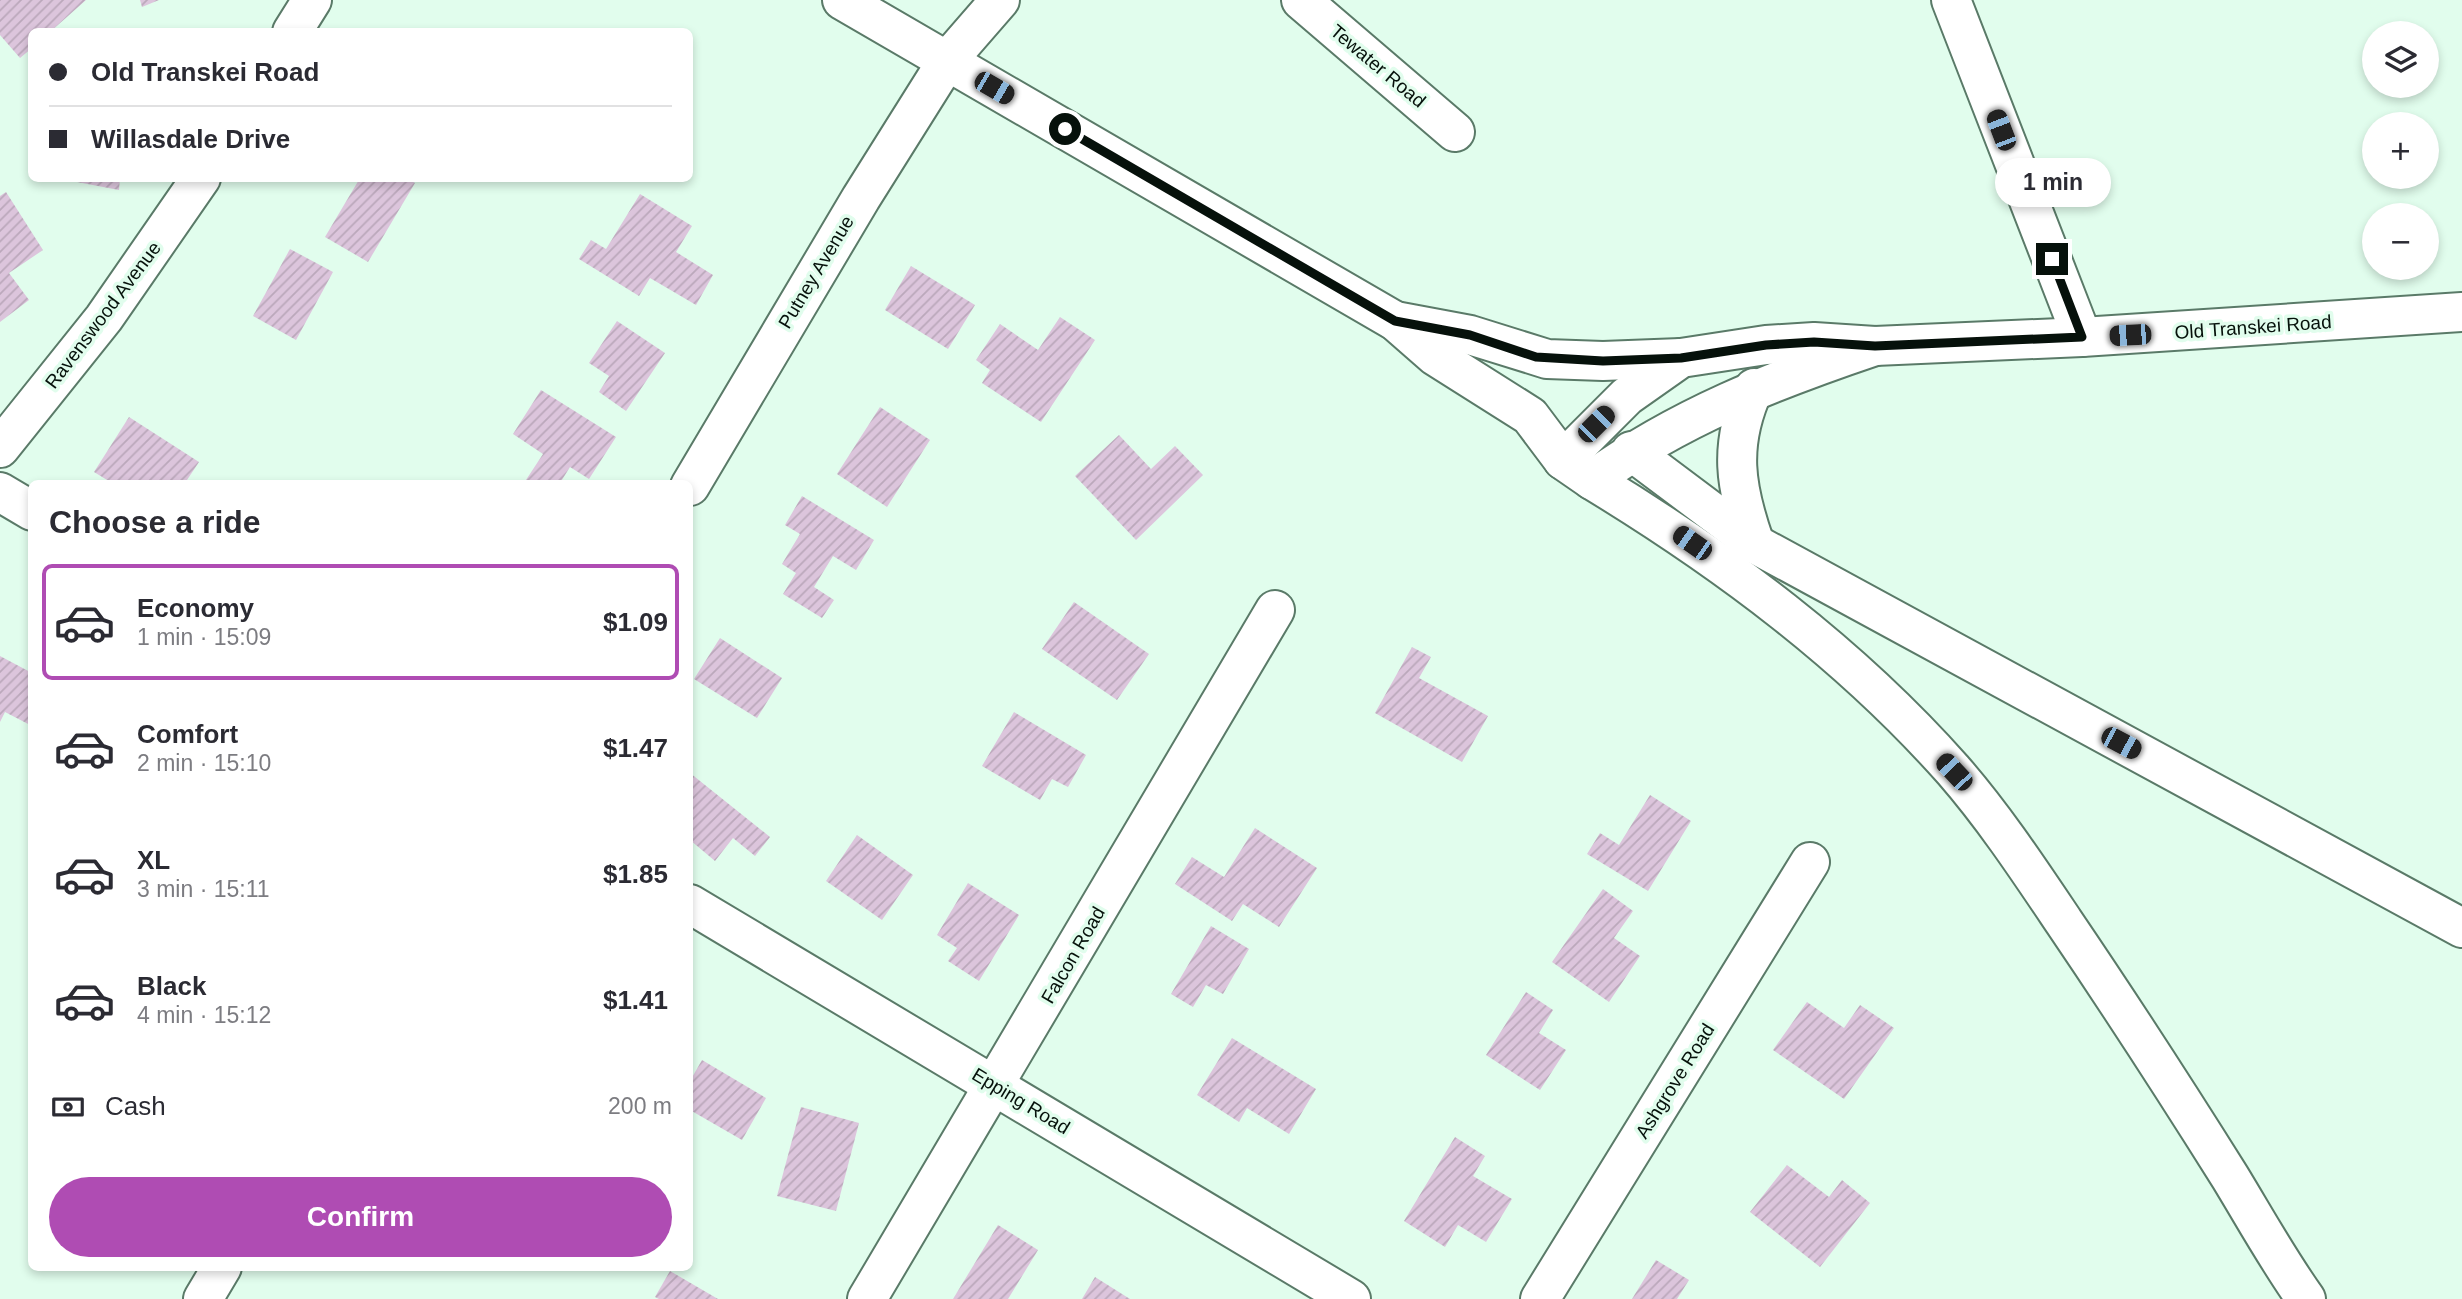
<!DOCTYPE html>
<html lang="en">
<head>
<meta charset="utf-8">
<style>
	:root { --surface:#fff; --page:#f7f7f7; --text:#2b2b33; --muted:#7c7c81; --line:#e1e1e2; --accent:#af4cb3 }
	body { margin:0; font-family:Helvetica,sans-serif; background:var(--page); color:var(--text); height:100vh; display:flex; flex-direction:column; font-size:26px; white-space:nowrap }
	* { box-sizing:border-box; margin:0 }
	p { font-size:23px; color:var(--muted) }
	.icon { flex:none; width:38px; height:38px; fill:none; stroke:currentColor; stroke-width:2; stroke-linecap:round; stroke-linejoin:round }
	.map { position:relative; flex:1; overflow:hidden }
	.details { position:absolute; left:28px; top:480px; width:665px; height:791px; display:flex; flex-direction:column; background:var(--surface); border-radius:10px; box-shadow:0 4px 10px #0003 }
	.details>* { flex:none }
	.banner { position:absolute; left:28px; top:28px; width:665px; height:154px; border-radius:10px; box-shadow:0 4px 10px #0003; display:grid; align-content:center; height:154px; padding:0 21px; background:var(--surface) }
	.fabs { position:absolute; left:2362px; top:21px; display:grid; gap:14px }
	.fabs a { display:grid; place-items:center; width:77px; height:77px; border-radius:50%; background:var(--surface); box-shadow:0 4px 10px #0003; font-size:35px }
	.end { position:absolute; width:32px; height:32px; margin:-16px; border:9px solid #06110b; background:#fff; box-shadow:0 0 0 4px #fff }
	.from { border-radius:50% }
	.bubble { position:absolute; height:49px; border-radius:24px; background:var(--surface); box-shadow:0 4px 10px #0003; font-size:23px; font-weight:600; line-height:49px; text-align:center }
	.car { position:absolute; width:21px; height:42px; margin:-21px -10px; border-radius:9px; box-shadow:0 0 5px 2px #0007; background:linear-gradient(#222 24%,#8ab4d8 0 40%,#222 0 76%,#8ab4d8 0 86%,#222 0) }
	.banner b { display:flex; align-items:center; gap:24px; height:66px; font-size:26px }
	.banner b+b { border-top:2px solid var(--line) }
	.banner i { width:18px; height:18px; background:var(--text) }
	ul { padding:0; list-style:none }
	li { display:flex; align-items:center; gap:21px; height:116px; margin:0 14px 10px; padding:0 7px; border:4px solid transparent; border-radius:10px }
	li div { flex:1 }
	li b { display:block; font-size:26px }
	li em { font-style:normal; font-weight:600 }
	li.current { border-color:var(--accent) }
	li>.icon { width:63px; height:63px; stroke-width:1.5 }
	h2 { padding:0 21px; font-size:32px; line-height:84px }
	.pay { display:flex; align-items:center; gap:18px; height:77px; padding:0 21px; font-size:26px }
	.pay p { margin-inline-start:auto }
	.button { display:flex; gap:14px; margin-top:auto; padding:14px 21px }
	.button a { flex:1; height:80px; border-radius:42px; background:var(--accent); color:#fff; font-size:28px; font-weight:600; line-height:80px; text-align:center }
	.map>svg:first-child { display:block }
	.building { fill:url(#building-hatch) }
	.lines { fill:none; stroke-linecap:round; stroke-linejoin:round }
	.minor-casing { stroke:#5a7a68; stroke-width:42 }
	.major-casing { stroke:#5a7a68; stroke-width:42 }
	.highway-casing { stroke:#5a7a68; stroke-width:42 }
	.minor { stroke:#fff; stroke-width:38 }
	.major { stroke:#fff; stroke-width:38 }
	.highway { stroke:#fff; stroke-width:38 }
	.route { stroke:#06110b; stroke-width:9 }
	.labels { text-anchor:middle; dominant-baseline:central; stroke-width:7; stroke-linejoin:round; paint-order:stroke }
	.street-label { font-size:19px; fill:#06110b; stroke:#e1fded }
</style>
</head>
<body>
<div class="map">
<svg width="2462" height="1299" viewBox="0 0 2462 1299">
	<defs>
		<pattern id="building-hatch" width="6" height="6" patternUnits="userSpaceOnUse" patternTransform="scale(1.75)"><rect width="6" height="6" fill="#dcc5dc"/><path d="M-1 1l2-2M0 6l6-6M5 7l2-2" fill="none" stroke="#bba8bb"/></pattern>
	</defs>
	<rect width="100%" height="100%" fill="#e1fded"/>
	<g class="building">
		<path d="M0,0H86L50,32H32V48L20,58L0,35Z"/>
		<path d="M140,0H159L142,7Z"/>
		<path d="M56,178H120L119,190Z"/>
		<path d="M360,178H407L415,183L368,262L325,237Z"/>
		<path d="M6,192L43,250L9,273L29,300L0,322V196Z"/>
		<path d="M640,194L692,226L676,252L713,275L696,305L650,278L639,296L579,259L591,240L606,249Z"/>
		<path d="M290,249L333,272L296,340L253,316Z"/>
		<path d="M911,266L975,305L948,349L885,310Z"/>
		<path d="M1060,317L1095,340L1041,422L982,383L990,370L976,360L1000,324L1038,350Z"/>
		<path d="M617,321L665,353L626,411L599,392L609,376L589,363Z"/>
		<path d="M541,390L616,437L589,479L570,467L560,483H524L543,454L513,434Z"/>
		<path d="M880,407L930,440L887,507L837,474Z"/>
		<path d="M129,417L199,462L185,483H112L94,472Z"/>
		<path d="M1119,435L1151,469L1175,446L1203,475L1136,540L1075,476Z"/>
		<path d="M802,496L874,540L856,570L833,556L814,587L834,600L822,618L783,594L796,573L782,564L800,534L785,525Z"/>
		<path d="M1074,602L1149,654L1117,700L1042,649Z"/>
		<path d="M720,638L782,678L757,718L694,679Z"/>
		<path d="M1412,647L1431,657L1419,678L1488,716L1462,762L1375,713Z"/>
		<path d="M0,656L32,673V726L5,712L0,722Z"/>
		<path d="M1014,712L1086,755L1068,787L1052,779L1040,800L982,766Z"/>
		<path d="M690,773L770,837L755,856L733,838L715,861L690,840Z"/>
		<path d="M1650,795L1691,821L1648,891L1587,854L1600,833L1619,845Z"/>
		<path d="M1255,828L1317,868L1279,927L1243,904L1232,921L1175,884L1192,857L1224,877Z"/>
		<path d="M857,835L913,875L882,920L826,881Z"/>
		<path d="M968,883L1019,915L979,981L948,961L957,948L937,935Z"/>
		<path d="M1603,889L1633,911L1614,938L1640,956L1609,1002L1552,962Z"/>
		<path d="M1211,926L1249,949L1223,994L1206,985L1193,1007L1171,994Z"/>
		<path d="M1526,992L1553,1010L1539,1033L1566,1050L1540,1090L1486,1055Z"/>
		<path d="M1807,1002L1844,1028L1860,1005L1894,1028L1844,1099L1773,1050Z"/>
		<path d="M1232,1038L1316,1089L1289,1134L1247,1108L1239,1122L1197,1095Z"/>
		<path d="M702,1060L766,1098L742,1140L690,1110V1081Z"/>
		<path d="M801,1107L859,1123L836,1211L777,1196Z"/>
		<path d="M1455,1137L1485,1156L1473,1176L1512,1199L1486,1242L1458,1225L1445,1247L1404,1221Z"/>
		<path d="M1787,1165L1829,1197L1842,1180L1870,1203L1820,1267L1750,1212Z"/>
		<path d="M998,1225L1038,1250L1008,1299H953Z"/>
		<path d="M1656,1260L1689,1280L1677,1299H1632Z"/>
		<path d="M670,1271L718,1299H659L655,1297Z"/>
		<path d="M1095,1277L1130,1299H1082Z"/>
	</g>
	<g class="lines">
		<g class="minor-casing">
			<g id="minor">
				<path d="M1301,0L1455,132"/>
				<path d="M1951,0L2082,337"/>
				<path d="M292,32L312,0"/>
				<path d="M0,448L104,318L201,178"/>
				<path d="M690,486L861,198L947,61L1000,0"/>
				<path d="M0,492L32,511"/>
				<path d="M690,904L1351,1299"/>
				<path d="M203,1299L222,1267"/>
				<path d="M867,1299L1275,610"/>
				<path d="M1540,1299L1810,862"/>
			</g>
		</g>
		<g class="major-casing">
			<g id="major">
				<path d="M842,0L1395,321L1435,356L1530,416L1563,460L1592,480C1679,417 1774,380 1875,346"/>
				<path d="M1395,321L1470,335L1547,359L1603,361L1681,358"/>
				<path d="M1563,460L1627,396L1681,358L1766,345L1814,342L1875,346L2082,337L2462,312"/>
			</g>
		</g>
		<g class="highway-casing">
			<g id="highway">
				<path d="M1754,388C1728,445 1735,487 1755,544"/>
				<path d="M1631,451L1755,544L2462,928"/>
				<path d="M1592,480C1725,561 1849,653 1953,770C1994,817 2029,870 2064,922C2121,1006 2176,1091 2230,1177C2255,1218 2278,1260 2306,1299"/>
			</g>
		</g>
		<use href="#minor" class="minor"/>
		<use href="#major" class="major"/>
		<use href="#highway" class="highway"/>
	</g>
	<g class="lines">
		<path class="route" d="M1065,129L1395,321L1470,335L1536,357L1603,361L1681,358L1766,345L1814,342L1875,346L2082,337L2052,259"/>
	</g>
	<g class="labels">
		<g class="street-label">
			<text transform="translate(1378 66) rotate(40)">Tewater Road</text>
			<text transform="translate(816 272) rotate(-59)">Putney Avenue</text>
			<text transform="translate(103 315) rotate(-53)">Ravenswood Avenue</text>
			<text transform="translate(2253 327) rotate(-4)">Old Transkei Road</text>
			<text transform="translate(1073 955) rotate(-60)">Falcon Road</text>
			<text transform="translate(1675 1081) rotate(-58)">Ashgrove Road</text>
			<text transform="translate(1021 1101) rotate(31)">Epping Road</text>
		</g>
	</g>
</svg>
<div class="fabs">
<a><svg class="icon" aria-label="layers" viewBox="0 0 24 24"><path d="M12 4l9 5-9 5-9-5zM3 14l9 5 9-5"/></svg></a>
<a>+</a>
<a>−</a>
</div>
<i class="end from" style="left:1065px;top:129px"></i>
<i class="end" style="left:2052px;top:259px"></i>
<div class="bubble" style="left:1995px;top:158px;width:116px">1 min</div>
<i class="car" style="left:994px;top:88px;rotate:120deg"></i>
<i class="car" style="left:2001px;top:130px;rotate:339deg"></i>
<i class="car" style="left:2130px;top:335px;rotate:267deg"></i>
<i class="car" style="left:1596px;top:424px;rotate:45deg"></i>
<i class="car" style="left:1692px;top:543px;rotate:305deg"></i>
<i class="car" style="left:2121px;top:743px;rotate:118deg"></i>
<i class="car" style="left:1954px;top:772px;rotate:317deg"></i>
<div class="banner">
<b><i class="from"></i>Old Transkei Road</b>
<b><i></i>Willasdale Drive</b>
</div>
<section class="details">
<h2>Choose a ride</h2>
<ul>
<li class="current"><svg class="icon" aria-label="car" viewBox="0 0 24 24"><path d="M5 17H2v-5l4-1 3-4h7l3 4 3 1v5h-3M9 17h6M6 11h13"/><circle cx="7" cy="17" r="2"/><circle cx="17" cy="17" r="2"/></svg><div><b>Economy</b><p>1 min · 15:09</p></div><em>$1.09</em></li>
<li><svg class="icon" aria-label="car" viewBox="0 0 24 24"><path d="M5 17H2v-5l4-1 3-4h7l3 4 3 1v5h-3M9 17h6M6 11h13"/><circle cx="7" cy="17" r="2"/><circle cx="17" cy="17" r="2"/></svg><div><b>Comfort</b><p>2 min · 15:10</p></div><em>$1.47</em></li>
<li><svg class="icon" aria-label="car" viewBox="0 0 24 24"><path d="M5 17H2v-5l4-1 3-4h7l3 4 3 1v5h-3M9 17h6M6 11h13"/><circle cx="7" cy="17" r="2"/><circle cx="17" cy="17" r="2"/></svg><div><b>XL</b><p>3 min · 15:11</p></div><em>$1.85</em></li>
<li><svg class="icon" aria-label="car" viewBox="0 0 24 24"><path d="M5 17H2v-5l4-1 3-4h7l3 4 3 1v5h-3M9 17h6M6 11h13"/><circle cx="7" cy="17" r="2"/><circle cx="17" cy="17" r="2"/></svg><div><b>Black</b><p>4 min · 15:12</p></div><em>$1.41</em></li>
</ul>
<div class="pay"><svg class="icon" aria-label="cash" viewBox="0 0 24 24"><path d="M3 7h18v10H3z"/><circle cx="12" cy="12" r="2"/></svg>Cash<p>200 m</p></div>
<div class="button"><a>Confirm</a></div>
</section>
</div>
</body>
</html>
